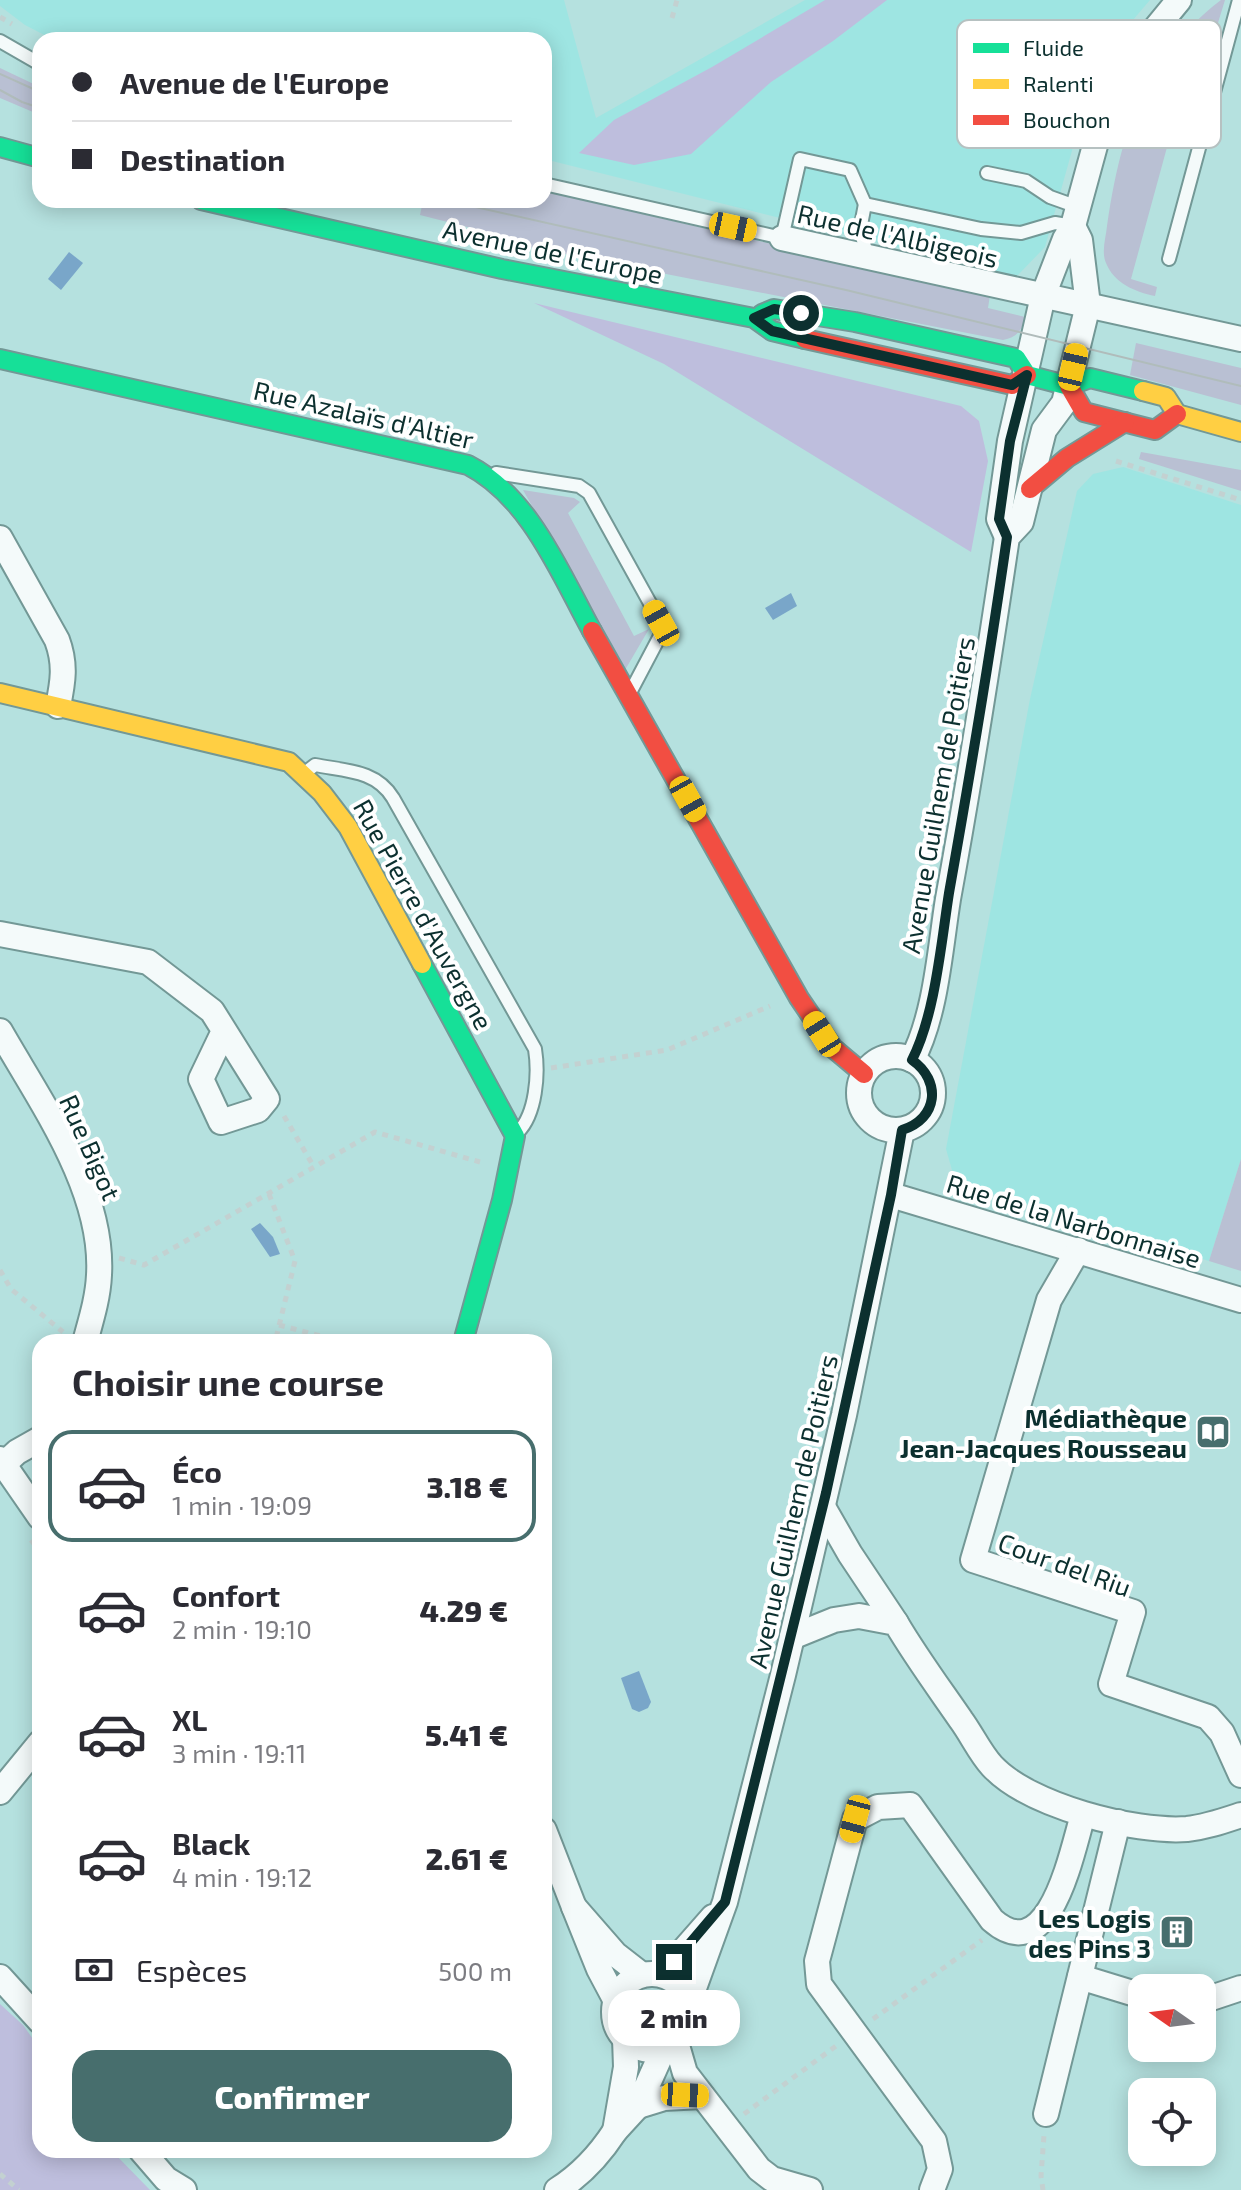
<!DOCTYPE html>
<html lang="fr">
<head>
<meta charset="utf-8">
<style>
	:root { --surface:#fff; --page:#f7f7f7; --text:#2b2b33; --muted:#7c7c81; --line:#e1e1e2; --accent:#476e6d }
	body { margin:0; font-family:"Exo 2",sans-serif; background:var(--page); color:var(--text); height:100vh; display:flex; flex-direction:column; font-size:30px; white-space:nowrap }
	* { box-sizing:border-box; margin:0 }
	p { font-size:26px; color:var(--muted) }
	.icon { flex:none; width:44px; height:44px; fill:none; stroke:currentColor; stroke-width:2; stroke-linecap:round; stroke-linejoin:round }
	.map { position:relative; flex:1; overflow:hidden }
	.sheet { position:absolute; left:32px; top:1334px; width:520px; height:824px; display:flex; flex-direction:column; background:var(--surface); border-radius:24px; box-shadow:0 4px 20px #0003 }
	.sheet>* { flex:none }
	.hud { position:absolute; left:32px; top:32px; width:520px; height:176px; border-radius:24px; box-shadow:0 4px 20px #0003; display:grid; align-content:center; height:176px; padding:0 40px; background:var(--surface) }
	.needle { width:52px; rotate:284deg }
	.buttons { position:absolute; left:1128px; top:1974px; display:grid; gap:16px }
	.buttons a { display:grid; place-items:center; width:88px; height:88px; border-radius:16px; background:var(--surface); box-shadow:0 4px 20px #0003; font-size:40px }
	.end { position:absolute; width:36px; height:36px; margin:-18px; border:10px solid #0c302f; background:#fff; box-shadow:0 0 0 4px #fff }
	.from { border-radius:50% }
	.bubble { position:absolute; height:56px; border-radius:24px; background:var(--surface); box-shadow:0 4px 20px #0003; font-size:26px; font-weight:800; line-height:56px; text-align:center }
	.car { position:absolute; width:24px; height:48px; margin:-24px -12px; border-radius:10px; box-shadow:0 0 6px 2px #0007; background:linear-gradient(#f5c518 24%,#345 0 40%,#f5c518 0 76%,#345 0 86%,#f5c518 0) }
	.hud b { display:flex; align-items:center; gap:28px; height:76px; font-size:30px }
	.hud b+b { border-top:2px solid var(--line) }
	.hud i { width:20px; height:20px; background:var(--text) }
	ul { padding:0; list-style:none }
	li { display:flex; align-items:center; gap:24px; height:112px; margin:0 16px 12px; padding:0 24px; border:4px solid transparent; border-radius:24px }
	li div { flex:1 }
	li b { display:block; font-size:30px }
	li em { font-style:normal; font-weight:800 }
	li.active { border-color:var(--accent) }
	li>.icon { width:72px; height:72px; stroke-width:1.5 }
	h2 { padding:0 40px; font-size:36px; line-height:96px }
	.pay { display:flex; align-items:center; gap:20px; height:88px; padding:0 40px; font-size:30px }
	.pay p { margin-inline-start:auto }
	.action { display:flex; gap:16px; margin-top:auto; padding:16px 40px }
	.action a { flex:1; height:92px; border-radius:24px; background:var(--accent); color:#fff; font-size:32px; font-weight:800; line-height:92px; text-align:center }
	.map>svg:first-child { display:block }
	.built { fill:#9ee5e2 }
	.green { fill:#b9c0d3 }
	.forest { fill:#bebedd }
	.water { fill:#79a6c9 }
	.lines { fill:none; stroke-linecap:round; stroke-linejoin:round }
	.lane-casing { stroke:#739896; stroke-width:16 }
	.street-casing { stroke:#739896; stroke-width:28 }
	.fast-casing { stroke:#739896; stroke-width:22 }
	.slow-casing { stroke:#739896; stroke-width:22 }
	.jam-casing { stroke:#739896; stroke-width:22 }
	.path { stroke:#c3d1d1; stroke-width:5; stroke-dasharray:6 6; stroke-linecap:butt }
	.lane { stroke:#f4fafa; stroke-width:12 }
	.street { stroke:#f4fafa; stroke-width:24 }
	.fast { stroke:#16e098; stroke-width:18 }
	.slow { stroke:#ffcf43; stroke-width:18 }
	.jam { stroke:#f24e42; stroke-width:18 }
	.tram { stroke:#b0bcbb; stroke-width:2 }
	.route { stroke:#0c302f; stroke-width:10 }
	.labels { text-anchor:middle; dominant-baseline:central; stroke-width:8; stroke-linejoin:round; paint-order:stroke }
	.street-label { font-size:26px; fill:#0c302f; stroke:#fff }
	.poi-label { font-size:26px; font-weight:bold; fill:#0c302f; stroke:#fff; text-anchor:end }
	.key { fill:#fff; stroke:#b6c1c1; stroke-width:2 }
	.key-label { font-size:22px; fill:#0c302f }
</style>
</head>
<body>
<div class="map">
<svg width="1241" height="2190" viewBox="0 0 1241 2190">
	<rect width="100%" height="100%" fill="#b5e1df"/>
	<g class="built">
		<path d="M0,0H564L596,118L805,0H1150L1115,41L1089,90L1045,247L1016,277L544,159V40H54L25,25L0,6Z"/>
		<path d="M1123,467L1241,505V1159L1209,1261L977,1189L952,1170L946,1149L1030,699L1077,491L1093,474Z"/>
	</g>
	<g class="green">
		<path d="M1221,0H1225L1217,26L1201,23L1131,279L1157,287L1155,296C1135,292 1114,283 1106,263C1101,252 1106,237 1107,226C1115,171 1127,115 1158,68C1174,43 1197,18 1221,0Z"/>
		<path d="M0,68L40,87V115L0,98Z"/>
		<path d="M544,191L990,295L988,308L1025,317C1022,331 1017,337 1003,340L493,240L471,228L420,215L423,200H544Z"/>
		<path d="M1136,343L1241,368V405L1130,375Z"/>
		<path d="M1141,452L1241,470V491L1139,459Z"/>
		<path d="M523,490L574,498L580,502L568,513L634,636L649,629L625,670Z"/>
		<path d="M1241,1159V1271L1209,1261Z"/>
	</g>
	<g class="forest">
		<path d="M825,0H887L833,41L771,82L691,154L634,165L579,153L614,120L712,67Z"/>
		<path d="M534,303L961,406L979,421L988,461L971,552L664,364Z"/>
		<path d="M0,2004L23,2025L40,2049V2150H111L150,2190H0Z"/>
	</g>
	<g class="water">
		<path d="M69,252L83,263L61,290L48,279Z"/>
		<path d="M791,593L797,606L773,620L765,608Z"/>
		<path d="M260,1223L273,1237L280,1254L270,1257L251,1229Z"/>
		<path d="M639,1671L651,1702L648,1708L639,1712L632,1709L621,1678Z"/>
	</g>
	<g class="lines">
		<g class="lane-casing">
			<g id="lane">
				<path d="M0,41L40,64"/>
				<path d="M987,173L1026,181L1050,197L1078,207"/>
				<path d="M544,184L782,238L800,159L850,170L865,204"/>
				<path d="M868,257L860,230L865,204L981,229L1021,233L1055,223L1073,226"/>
				<path d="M1169,259L1239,0"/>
				<path d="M496,473L579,486L589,493L661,623V634L632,689"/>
				<path d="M306,772L315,765C346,771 376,770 393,798L535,1049C539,1074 536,1114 518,1132"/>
			</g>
		</g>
		<g class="street-casing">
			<g id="street">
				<path d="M782,238L1241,339"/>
				<path d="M1007,537L999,519L1010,441L1043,296L1065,239L1073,226L1105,109L1133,56L1179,0"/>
				<path d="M0,538L57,640C66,664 63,682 58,706"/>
				<path d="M0,934L148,962L212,1011L267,1099L258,1110L221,1122L201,1079L224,1031"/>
				<path d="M0,1031C41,1103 104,1190 99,1275C98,1298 91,1320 85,1342"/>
				<circle cx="896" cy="1093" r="37"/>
				<path d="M912,1060C936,1015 940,949 948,899C970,779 989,658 1007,537L1021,522L1044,430L1064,403L1088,305L1080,240L1073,226"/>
				<path d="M891,1195L1241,1300"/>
				<path d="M1078,1250L1049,1300L973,1560L1133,1612L1111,1684L1208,1717L1222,1733L1241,1775"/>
				<path d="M0,1459L40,1517"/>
				<path d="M4,1464L17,1452L40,1439"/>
				<path d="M823,1507L850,1554L896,1623"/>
				<path d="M792,1637L834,1620L859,1616L896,1623C916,1657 939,1688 961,1720C972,1735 980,1753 992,1766C1029,1806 1135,1833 1187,1829C1206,1827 1223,1821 1241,1815"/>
				<path d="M0,1792L40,1743"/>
				<path d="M544,1830L574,1907"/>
				<circle cx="652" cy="2012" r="38"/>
				<path d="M662,1975L713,1917"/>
				<path d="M0,1977L40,2021"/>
				<path d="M1080,1977L1142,1996"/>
				<path d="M616,2001L599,1969L574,1907L615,1954L642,1975"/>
				<path d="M1202,2001L1241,1988"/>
				<path d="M689,2002L725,1902L783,1675L844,1415L902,1130"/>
				<path d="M625,2038L626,2067L615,2131L638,2106L664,2048"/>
				<path d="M676,2042L685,2073L759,2169L772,2179L810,2190"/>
				<path d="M638,2106L664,2098L702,2096"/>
				<path d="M1046,2114L1118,1822"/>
				<path d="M141,2150L166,2179L184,2190"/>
				<path d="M557,2190C581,2175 600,2154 615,2131"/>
				<path d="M932,2190L940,2169L934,2141L819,1984L817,1961L855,1819L878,1807L910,1805L992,1920C1050,1971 1072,1850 1083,1815"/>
			</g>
		</g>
		<g class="fast-casing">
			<g id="fast">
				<path d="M0,147L40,158"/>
				<path d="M201,200L502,269L754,318L772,331L805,339"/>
				<path d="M762,314L774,309L855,322L1016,358L1027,375L1069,386L1090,378L1143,391"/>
				<path d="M0,359L468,465C530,497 560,573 592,631"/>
				<path d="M422,964L515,1136L502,1200L463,1342"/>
			</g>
		</g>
		<g class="slow-casing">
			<g id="slow">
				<path d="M1143,391L1166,397L1177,414L1241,432"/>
				<path d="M0,693L289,762L322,793L348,827L422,964"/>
			</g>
		</g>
		<g class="jam-casing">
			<g id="jam">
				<path d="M805,339L1012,385L1027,375"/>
				<path d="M1069,386L1084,412L1155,430L1177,414"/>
				<path d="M1030,489L1067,458L1125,422"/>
				<path d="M592,631L799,998L833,1048L864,1074"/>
			</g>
		</g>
		<g class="path">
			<path d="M0,17L12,24"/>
			<path d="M672,18L677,0"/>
			<path d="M395,200L413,204L414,200"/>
			<path d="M1116,461L1241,500"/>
			<path d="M551,1068L667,1050L770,1006"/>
			<path d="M284,1116L314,1167"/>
			<path d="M269,1194L295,1261L275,1342"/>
			<path d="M119,1258L144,1265L375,1132L480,1162"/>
			<path d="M0,1270L11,1289L63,1332"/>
			<path d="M279,1325L344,1342"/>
			<path d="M31,1540L40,1552"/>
			<path d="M873,2019L982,1940"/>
			<path d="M744,2114L836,2046"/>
			<path d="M0,2174L19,2190"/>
			<path d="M1043,2190L1041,2176L1044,2135"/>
		</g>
		<use href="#lane" class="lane"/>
		<use href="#street" class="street"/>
		<use href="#fast" class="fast"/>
		<use href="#slow" class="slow"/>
		<use href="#jam" class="jam"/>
		<g class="tram">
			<path d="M0,74L40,92"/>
			<path d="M0,90L22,102L40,108"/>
			<path d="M444,200L846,290L1241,386"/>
		</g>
	</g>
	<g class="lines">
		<path class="route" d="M674,1962L725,1902L826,1493L891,1195L902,1130C938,1119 942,1081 912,1060C935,1015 941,944 949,893C970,775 990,656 1007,537L999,519L1010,441L1027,375L1012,385L772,331L754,318L774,309L801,313"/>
	</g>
	<defs>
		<g id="library-square" transform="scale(1.8)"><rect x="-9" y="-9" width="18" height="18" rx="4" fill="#476e6d" stroke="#fff"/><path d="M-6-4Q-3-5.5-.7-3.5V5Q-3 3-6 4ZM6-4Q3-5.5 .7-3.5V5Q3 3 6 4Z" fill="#fff"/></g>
		<g id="building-square" transform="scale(1.8)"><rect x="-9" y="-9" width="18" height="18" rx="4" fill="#476e6d" stroke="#fff"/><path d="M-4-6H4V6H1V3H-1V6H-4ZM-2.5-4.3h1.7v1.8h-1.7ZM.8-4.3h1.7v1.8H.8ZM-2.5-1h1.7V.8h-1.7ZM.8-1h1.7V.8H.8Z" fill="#fff"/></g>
	</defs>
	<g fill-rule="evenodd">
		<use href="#library-square" x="1213" y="1432"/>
		<use href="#building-square" x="1177" y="1932"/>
	</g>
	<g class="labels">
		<g class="street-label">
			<text transform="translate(898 235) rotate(13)">Rue de l'Albigeois</text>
			<text transform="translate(553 251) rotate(12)">Avenue de l'Europe</text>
			<text transform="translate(364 414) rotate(13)">Rue Azalaïs d'Altier</text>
			<text transform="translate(937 795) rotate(-80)">Avenue Guilhem de Poitiers</text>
			<text transform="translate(424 914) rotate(61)">Rue Pierre d'Auvergne</text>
			<text transform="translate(91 1147) rotate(66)">Rue Bigot</text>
			<text transform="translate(1074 1220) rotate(17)">Rue de la Narbonnaise</text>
			<text transform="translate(792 1511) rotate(-77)">Avenue Guilhem de Poitiers</text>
			<text transform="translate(1065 1564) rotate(20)">Cour del Riu</text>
		</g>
		<g class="poi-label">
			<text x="1187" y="1417">Médiathèque<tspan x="1187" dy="30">Jean-Jacques Rousseau</tspan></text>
			<text x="1151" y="1917">Les Logis<tspan x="1151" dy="30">des Pins 3</tspan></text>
		</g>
	</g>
	<rect x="957" y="20" width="264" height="128" rx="12" class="key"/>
	<rect x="973" y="43" width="36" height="10" fill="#16e098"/>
	<rect x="973" y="79" width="36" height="10" fill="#ffcf43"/>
	<rect x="973" y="115" width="36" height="10" fill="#f24e42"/>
	<g class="key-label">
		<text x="1023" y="56">Fluide</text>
		<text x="1023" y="92">Ralenti</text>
		<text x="1023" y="128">Bouchon</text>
	</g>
</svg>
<div class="buttons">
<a><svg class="needle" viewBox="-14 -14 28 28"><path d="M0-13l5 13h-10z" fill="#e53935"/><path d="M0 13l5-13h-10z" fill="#7c7c81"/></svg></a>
<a><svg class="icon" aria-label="locate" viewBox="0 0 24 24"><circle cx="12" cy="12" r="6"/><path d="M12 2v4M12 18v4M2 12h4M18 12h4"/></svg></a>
</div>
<i class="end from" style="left:801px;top:313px"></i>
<i class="end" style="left:674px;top:1962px"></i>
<div class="bubble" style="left:608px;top:1990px;width:132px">2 min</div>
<i class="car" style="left:733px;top:227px;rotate:102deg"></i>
<i class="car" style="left:1073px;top:367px;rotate:13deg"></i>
<i class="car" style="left:661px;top:623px;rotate:331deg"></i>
<i class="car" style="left:688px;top:799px;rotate:151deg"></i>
<i class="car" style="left:822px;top:1034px;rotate:328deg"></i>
<i class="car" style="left:855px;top:1819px;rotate:195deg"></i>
<i class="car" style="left:685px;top:2095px;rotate:93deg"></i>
<div class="hud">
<b><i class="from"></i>Avenue de l'Europe</b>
<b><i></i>Destination</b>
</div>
<section class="sheet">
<h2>Choisir une course</h2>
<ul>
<li class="active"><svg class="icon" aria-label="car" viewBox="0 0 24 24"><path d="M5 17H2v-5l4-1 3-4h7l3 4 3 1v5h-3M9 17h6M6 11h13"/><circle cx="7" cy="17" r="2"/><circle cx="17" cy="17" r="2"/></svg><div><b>Éco</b><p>1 min · 19:09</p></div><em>3.18 €</em></li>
<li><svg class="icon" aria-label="car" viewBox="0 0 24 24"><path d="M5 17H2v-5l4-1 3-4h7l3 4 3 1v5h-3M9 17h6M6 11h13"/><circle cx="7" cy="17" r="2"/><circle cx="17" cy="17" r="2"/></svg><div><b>Confort</b><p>2 min · 19:10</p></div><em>4.29 €</em></li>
<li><svg class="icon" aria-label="car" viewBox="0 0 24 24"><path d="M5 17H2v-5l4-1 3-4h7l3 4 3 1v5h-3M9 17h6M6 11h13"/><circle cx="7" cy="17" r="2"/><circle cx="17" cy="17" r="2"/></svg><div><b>XL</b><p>3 min · 19:11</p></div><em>5.41 €</em></li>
<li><svg class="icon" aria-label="car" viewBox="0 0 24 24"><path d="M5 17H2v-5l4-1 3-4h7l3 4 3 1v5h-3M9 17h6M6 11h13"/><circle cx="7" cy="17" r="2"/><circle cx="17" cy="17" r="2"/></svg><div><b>Black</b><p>4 min · 19:12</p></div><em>2.61 €</em></li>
</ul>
<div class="pay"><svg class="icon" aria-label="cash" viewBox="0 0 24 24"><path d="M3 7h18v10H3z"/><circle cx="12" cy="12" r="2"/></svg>Espèces<p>500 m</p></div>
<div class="action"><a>Confirmer</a></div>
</section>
</div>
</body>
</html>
